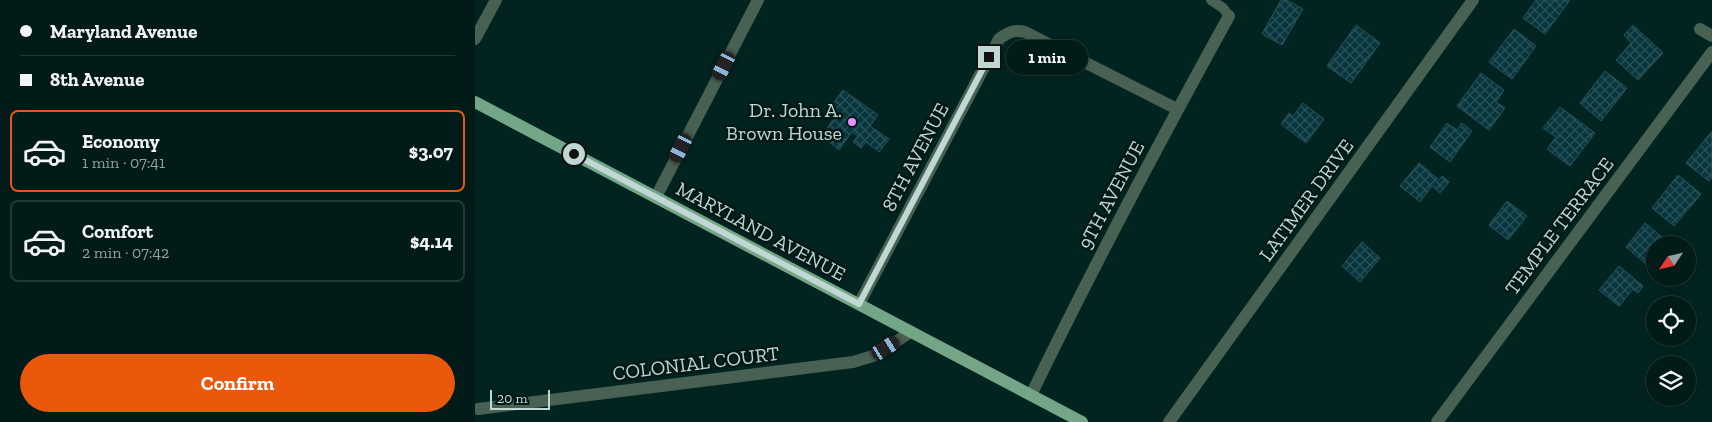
<!DOCTYPE html>
<html lang="en">
<head>
<meta charset="utf-8">
<style>
	:root { --surface:#021b18; --page:#102825; --text:#f1f3f6; --muted:#96a1a2; --line:#233937; --accent:#ea580c }
	body { margin:0; font-family:"Zilla Slab",serif; background:var(--page); color:var(--text); height:100vh; display:flex; flex-direction:column; font-size:19px; white-space:nowrap }
	* { box-sizing:border-box; margin:0 }
	p { font-size:16px; color:var(--muted) }
	.icon { flex:none; width:28px; height:28px; fill:none; stroke:currentColor; stroke-width:2; stroke-linecap:round; stroke-linejoin:round }
	.map { position:relative; flex:1; overflow:hidden }
	.details { display:flex; flex-direction:column; background:var(--surface); width:475px }
	.details>* { flex:none }
	.top-card { display:grid; align-content:center; height:110px; padding:0 20px; background:var(--surface) }
	.needle { width:32px; rotate:235deg }
	.controls { position:absolute; left:1171px; top:236px; display:grid; gap:10px }
	.controls a { display:grid; place-items:center; width:50px; height:50px; border-radius:50%; background:var(--surface); box-shadow:0 2px 8px #0003,0 0 0 1px var(--line); font-size:25px }
	.scale { position:absolute; left:15px; bottom:12px; width:60px; box-sizing:border-box; padding-left:5px; border:2px solid #c0d7d3; border-top:0; font-size:14px; line-height:18px; white-space:nowrap; color:#c0d7d3; -webkit-text-stroke:4px #031916; paint-order:stroke }
	.end { position:absolute; width:22px; height:22px; margin:-11px; border:6px solid #c0d7d3; background:#111; box-shadow:0 0 0 2px #111 }
	.from { border-radius:50% }
	.bubble { position:absolute; height:35px; border-radius:18px; background:var(--surface); box-shadow:0 2px 8px #0003,0 0 0 1px var(--line); font-size:16px; font-weight:700; line-height:35px; text-align:center }
	.car { position:absolute; width:15px; height:30px; margin:-15px -8px; border-radius:6px; box-shadow:0 0 4px 1px #0007; background:linear-gradient(#222 24%,#8ab4d8 0 40%,#222 0 76%,#8ab4d8 0 86%,#222 0) }
	.top-card b { display:flex; align-items:center; gap:18px; height:48px; font-size:19px }
	.top-card b+b { border-top:1px solid var(--line) }
	.top-card i { width:12px; height:12px; background:var(--text) }
	ul { padding:0; list-style:none }
	li { display:flex; align-items:center; gap:15px; height:82px; margin:0 10px 8px; padding:0 10px; border:2px solid var(--line); border-radius:8px }
	li div { flex:1 }
	li b { display:block; font-size:19px }
	li em { font-style:normal; font-weight:700 }
	li.selected { border-color:var(--accent) }
	li>.icon { width:45px; height:45px; stroke-width:1.5 }
	.cta { display:flex; gap:10px; margin-top:auto; padding:10px 20px }
	.cta a { flex:1; height:58px; border-radius:30px; background:var(--accent); color:#fff; font-size:20px; font-weight:700; line-height:58px; text-align:center }
	main { display:flex; flex:1; min-height:0 }
	.map>svg:first-child { display:block }
	.building { fill:url(#building-cross-hatch); stroke:#265159 }
	.lines { fill:none; stroke-linecap:round; stroke-linejoin:round }
	.lane { stroke:#496153; stroke-width:10 }
	.street { stroke:#496153; stroke-width:12 }
	.primary { stroke:#72a687; stroke-width:12 }
	.route { stroke:#c0d7d3; stroke-width:6 }
	.poi-dot { fill:#e88eff; stroke:#031916; stroke-width:2 }
	.labels { text-anchor:middle; dominant-baseline:central; stroke-width:5; stroke-linejoin:round; paint-order:stroke }
	.poi-label { font-size:20px; fill:#c0d7d3; stroke:#031916; text-anchor:end }
	.street-label { font-size:20px; fill:#c0d7d3; stroke:#031916 }
</style>
</head>
<body>
<main>
<section class="details">
<div class="top-card">
<b><i class="from"></i>Maryland Avenue</b>
<b><i></i>8th Avenue</b>
</div>
<ul>
<li class="selected"><svg class="icon" aria-label="car" viewBox="0 0 24 24"><path d="M5 17H2v-5l4-1 3-4h7l3 4 3 1v5h-3M9 17h6M6 11h13"/><circle cx="7" cy="17" r="2"/><circle cx="17" cy="17" r="2"/></svg><div><b>Economy</b><p>1 min · 07:41</p></div><em>$3.07</em></li>
<li><svg class="icon" aria-label="car" viewBox="0 0 24 24"><path d="M5 17H2v-5l4-1 3-4h7l3 4 3 1v5h-3M9 17h6M6 11h13"/><circle cx="7" cy="17" r="2"/><circle cx="17" cy="17" r="2"/></svg><div><b>Comfort</b><p>2 min · 07:42</p></div><em>$4.14</em></li>
</ul>
<div class="cta"><a>Confirm</a></div>
</section>
<div class="map">
<svg width="1237" height="422" viewBox="0 0 1237 422">
	<defs>
		<pattern id="building-cross-hatch" width="8" height="8" patternUnits="userSpaceOnUse" patternTransform="scale(1.25)"><rect width="8" height="8" fill="#07363e"/><path d="M0 0l8 8M0 8l8-8" fill="none" stroke="#295259"/></pattern>
	</defs>
	<rect width="100%" height="100%" fill="#022420"/>
	<g class="building">
		<path d="M806,0H812L828,9L807,45L787,34Z"/>
		<path d="M1061,0H1095L1070,34L1048,18Z"/>
		<path d="M881,25L905,43L876,83L852,66Z"/>
		<path d="M1158,25L1188,53L1163,80L1141,60L1156,43L1149,35Z"/>
		<path d="M1039,29L1061,46L1037,79L1014,62Z"/>
		<path d="M1130,71L1152,88L1126,121L1105,103Z"/>
		<path d="M1006,73L1029,90L1021,102L1030,108L1014,130L982,106Z"/>
		<path d="M368,90L403,115L395,126L414,139L404,152L391,142L386,148L378,142L383,136L377,132L364,150L347,136L359,118L352,112Z"/>
		<path d="M828,103L849,119L831,143L806,124L814,113L818,116Z"/>
		<path d="M1085,107L1120,133L1095,166L1072,149L1081,137L1068,128Z"/>
		<path d="M972,123L982,130L987,123L997,131L975,162L955,147Z"/>
		<path d="M1237,131V177L1234,181L1211,163Z"/>
		<path d="M944,163L964,180L967,176L974,182L965,193L957,186L945,202L925,186Z"/>
		<path d="M1203,175L1226,194L1199,226L1177,208Z"/>
		<path d="M1032,201L1052,216L1033,240L1014,225Z"/>
		<path d="M1170,223L1192,241L1188,245H1180V255L1172,265L1151,247Z"/>
		<path d="M887,242L905,258L885,282L867,266Z"/>
		<path d="M1144,266L1168,286L1163,293L1158,289L1144,306L1124,290Z"/>
	</g>
	<g class="lines">
		<path class="lane" d="M736,0L748,8L754,16"/>
		<g class="street">
			<path d="M1225,29L1237,36"/>
			<path d="M0,39L21,0"/>
			<path d="M181,197L283,0"/>
			<path d="M384,304L524,39C532,33 539,29 550,32L702,109"/>
			<path d="M556,395C618,267 685,141 754,16"/>
			<path d="M3,409L378,362L398,356L436,332"/>
			<path d="M694,422L998,0"/>
			<path d="M962,422L1237,52"/>
		</g>
		<path class="primary" d="M0,102L607,422"/>
	</g>
	<g class="lines">
		<path class="route" d="M99,154L384,304L514,57"/>
	</g>
	<circle class="poi-dot" cx="377" cy="122" r="5"/>
	<g class="labels">
		<g class="poi-label">
			<text x="367" y="110">Dr. John A.<tspan x="367" dy="23">Brown House</tspan></text>
		</g>
		<g class="street-label">
			<text transform="translate(440 157) rotate(-62)">8TH AVENUE</text>
			<text transform="translate(636 195) rotate(-62)">9TH AVENUE</text>
			<text transform="translate(831 200) rotate(-54)">LATIMER DRIVE</text>
			<text transform="translate(1084 226) rotate(-53)">TEMPLE TERRACE</text>
			<text transform="translate(286 231) rotate(28)">MARYLAND AVENUE</text>
			<text transform="translate(221 363) rotate(-7)">COLONIAL COURT</text>
		</g>
	</g>
</svg>
<div class="controls">
<a><svg class="needle" viewBox="-14 -14 28 28"><path d="M0-13l5 13h-10z" fill="#e53935"/><path d="M0 13l5-13h-10z" fill="#96a1a2"/></svg></a>
<a><svg class="icon" aria-label="locate" viewBox="0 0 24 24"><circle cx="12" cy="12" r="6"/><path d="M12 2v4M12 18v4M2 12h4M18 12h4"/></svg></a>
<a><svg class="icon" aria-label="layers" viewBox="0 0 24 24"><path d="M12 4l9 5-9 5-9-5zM3 14l9 5 9-5"/></svg></a>
</div>
<div class="scale">20 m</div>
<i class="end from" style="left:99px;top:154px"></i>
<i class="end" style="left:514px;top:57px"></i>
<div class="bubble" style="left:531px;top:40px;width:82px">1 min</div>
<i class="car" style="left:249px;top:66px;rotate:207deg"></i>
<i class="car" style="left:206px;top:148px;rotate:207deg"></i>
<i class="car" style="left:411px;top:348px;rotate:58deg"></i>
</div>
</main>
</body>
</html>
